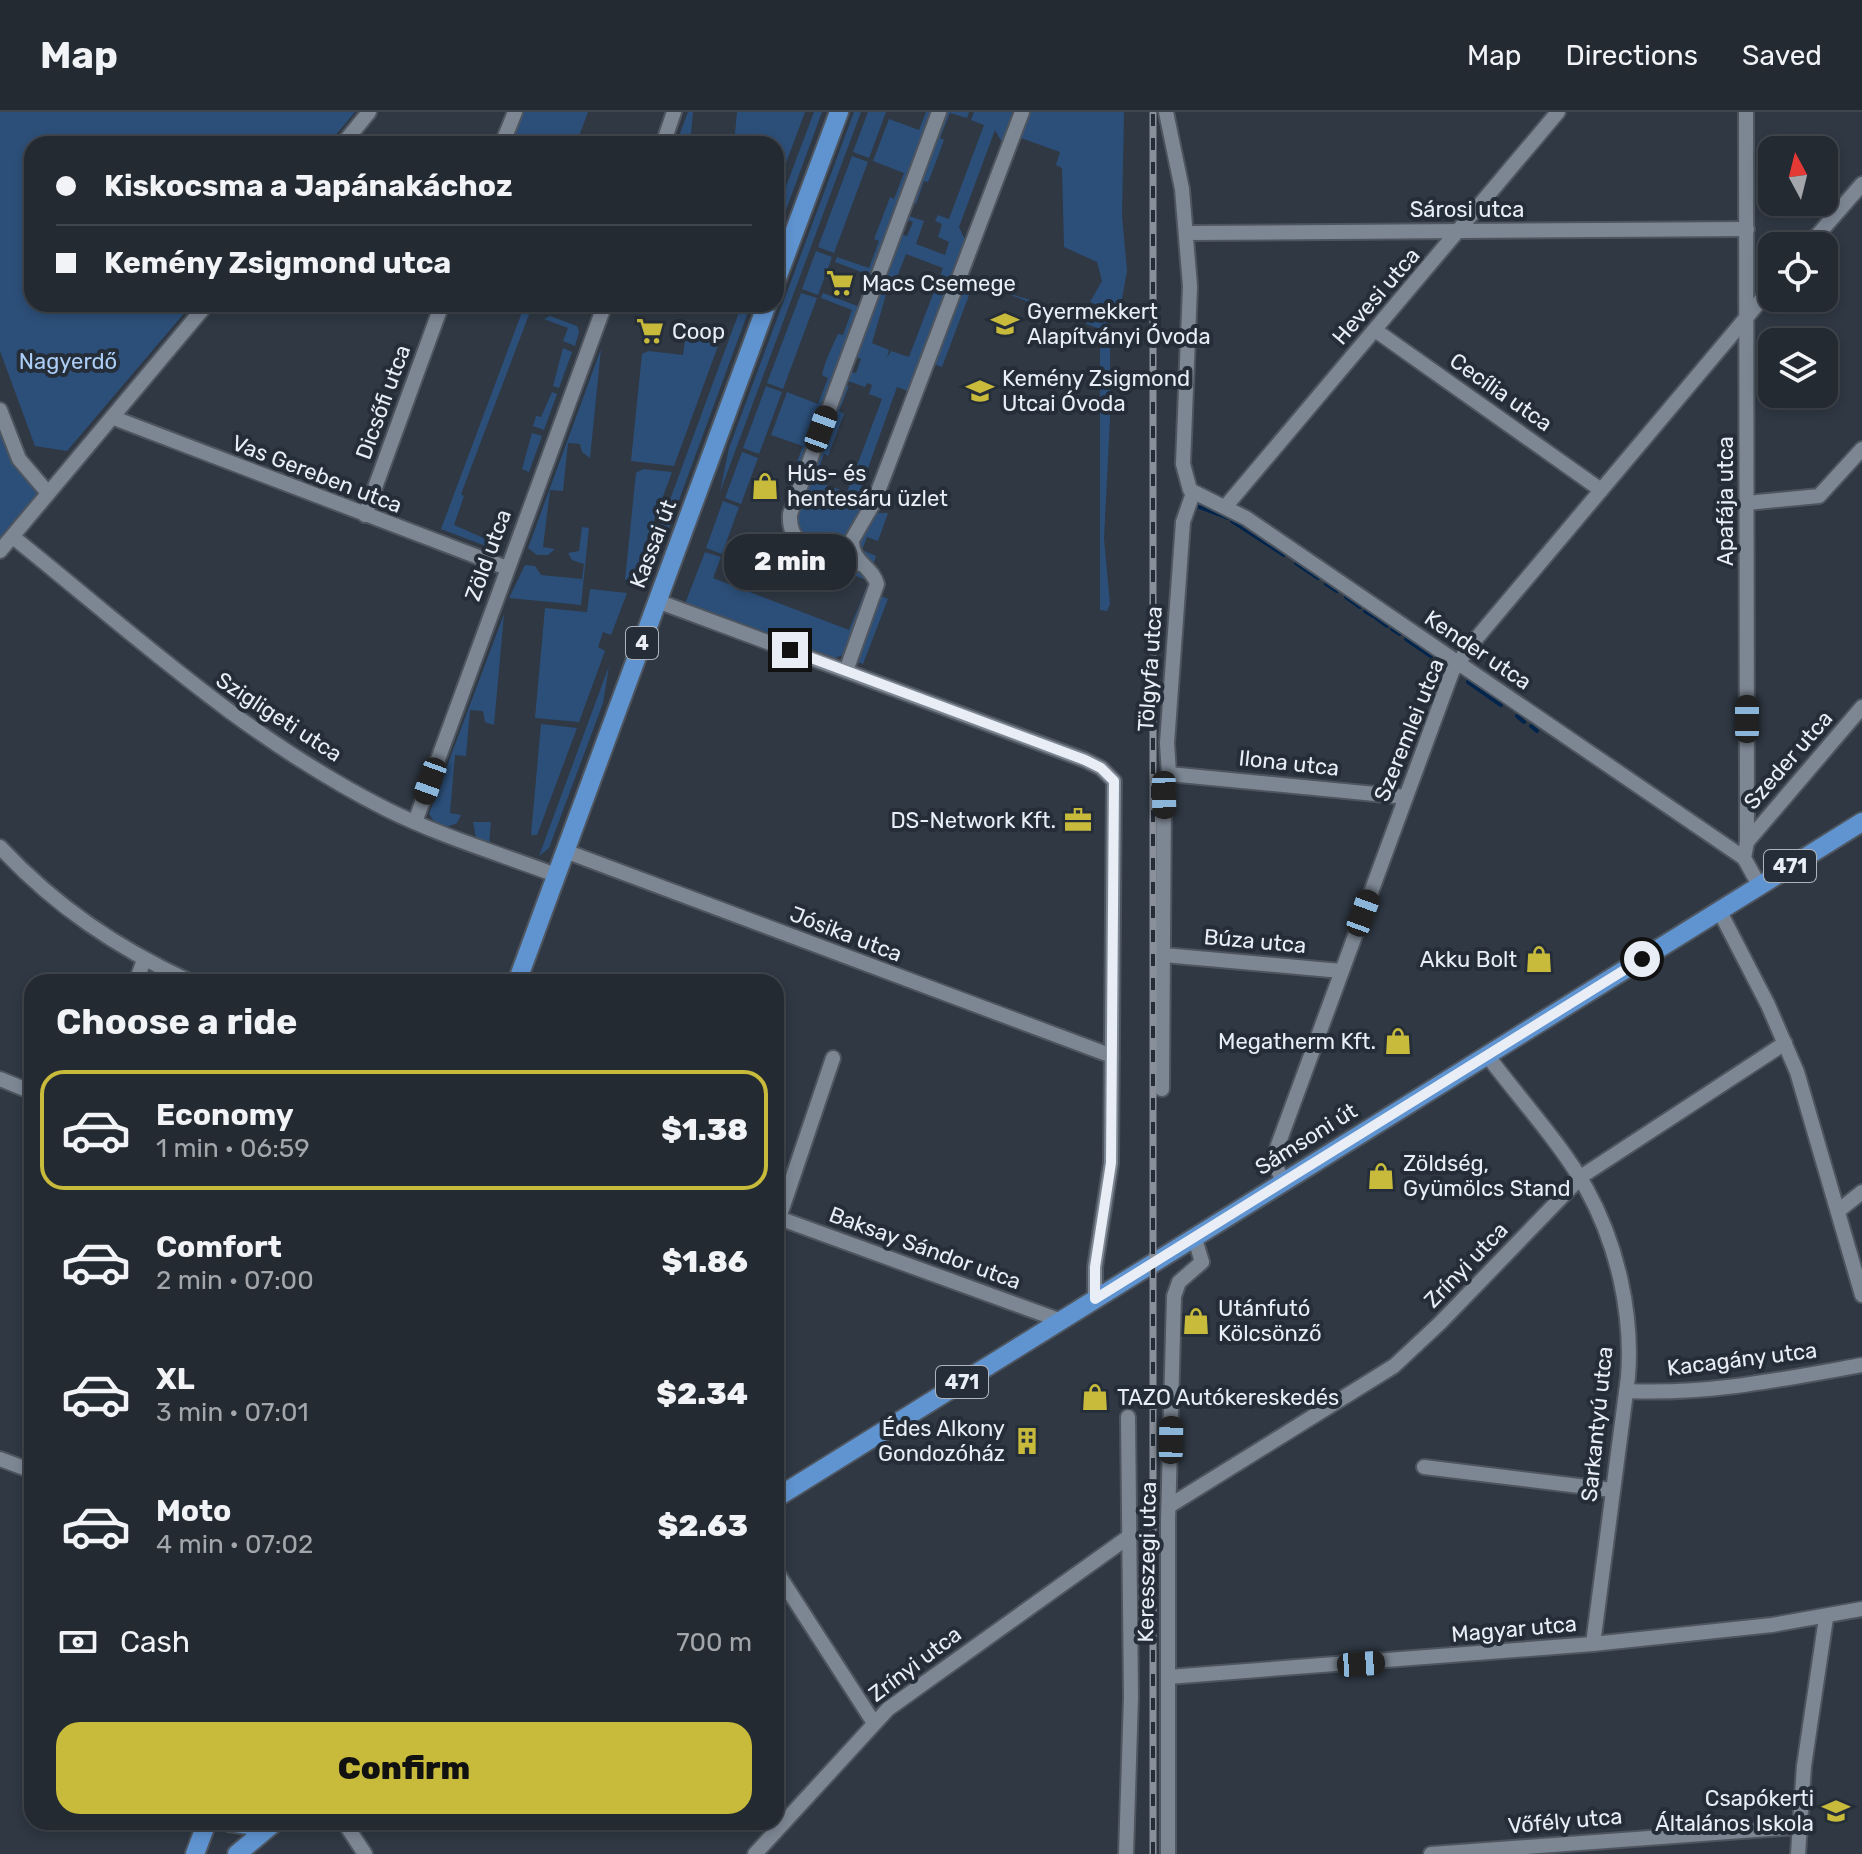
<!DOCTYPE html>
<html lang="en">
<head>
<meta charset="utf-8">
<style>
	:root { --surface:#232a32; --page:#2f363e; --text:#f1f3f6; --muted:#a3a7ac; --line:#40464d; --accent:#c8bb3b }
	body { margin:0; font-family:Rubik,sans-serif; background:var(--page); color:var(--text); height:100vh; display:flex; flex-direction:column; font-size:30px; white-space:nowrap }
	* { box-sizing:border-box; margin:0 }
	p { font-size:26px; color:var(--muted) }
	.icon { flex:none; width:44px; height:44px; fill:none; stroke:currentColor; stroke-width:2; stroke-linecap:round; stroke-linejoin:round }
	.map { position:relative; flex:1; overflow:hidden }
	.drawer { position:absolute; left:24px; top:862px; width:760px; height:856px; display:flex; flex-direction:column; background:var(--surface); border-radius:24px; box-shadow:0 4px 12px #0003,0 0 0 2px var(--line) }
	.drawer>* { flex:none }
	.top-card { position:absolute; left:24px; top:24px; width:760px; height:176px; border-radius:24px; box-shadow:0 4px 12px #0003,0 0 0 2px var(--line); display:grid; align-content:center; height:176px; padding:0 32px; background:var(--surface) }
	.needle { width:52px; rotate:353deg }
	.fabs { position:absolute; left:1758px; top:24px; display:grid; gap:16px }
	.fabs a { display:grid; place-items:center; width:80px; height:80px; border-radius:16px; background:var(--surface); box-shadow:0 4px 12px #0003,0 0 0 2px var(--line); font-size:40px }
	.end { position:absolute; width:36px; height:36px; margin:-18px; border:10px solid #e9eef6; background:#111; box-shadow:0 0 0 4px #111 }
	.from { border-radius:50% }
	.bubble { position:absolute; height:56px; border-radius:24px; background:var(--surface); box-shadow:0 4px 12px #0003,0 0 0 2px var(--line); font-size:26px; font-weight:800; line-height:56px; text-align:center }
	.car { position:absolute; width:24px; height:48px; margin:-24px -12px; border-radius:10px; box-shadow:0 0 6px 2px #0007; background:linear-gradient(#222 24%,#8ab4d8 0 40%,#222 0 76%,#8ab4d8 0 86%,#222 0) }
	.top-card b { display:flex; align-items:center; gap:28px; height:76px; font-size:30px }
	.top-card b+b { border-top:2px solid var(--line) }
	.top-card i { width:20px; height:20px; background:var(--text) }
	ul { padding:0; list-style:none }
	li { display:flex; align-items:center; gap:24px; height:120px; margin:0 16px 12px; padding:0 16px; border:4px solid transparent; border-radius:24px }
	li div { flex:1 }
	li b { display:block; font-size:30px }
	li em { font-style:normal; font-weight:800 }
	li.on { border-color:var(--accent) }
	li>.icon { width:72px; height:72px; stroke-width:1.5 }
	h2 { padding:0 32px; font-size:36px; line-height:96px }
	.pay { display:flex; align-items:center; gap:20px; height:88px; padding:0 32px; font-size:30px }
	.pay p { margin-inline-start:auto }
	.button { display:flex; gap:16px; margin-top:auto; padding:16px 32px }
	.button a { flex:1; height:92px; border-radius:24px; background:var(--accent); color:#111; font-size:32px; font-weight:800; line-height:92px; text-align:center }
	header { display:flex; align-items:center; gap:48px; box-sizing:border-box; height:112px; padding:0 40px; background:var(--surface); border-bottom:2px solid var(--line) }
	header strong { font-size:38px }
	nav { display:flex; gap:44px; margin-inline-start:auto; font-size:28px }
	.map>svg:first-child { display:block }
	.green { fill:#2c4f79; fill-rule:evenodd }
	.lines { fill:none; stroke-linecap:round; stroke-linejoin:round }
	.stream { stroke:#00244c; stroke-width:4 }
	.minor-casing { stroke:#4e555e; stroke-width:18 }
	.major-casing { stroke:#4e555e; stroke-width:22 }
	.minor { stroke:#7d8794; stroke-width:14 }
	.major { stroke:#5f94d1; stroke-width:18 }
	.rail-casing { stroke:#899099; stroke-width:7 }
	.rail { stroke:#252e38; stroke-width:4; stroke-dasharray:12; stroke-linecap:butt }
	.route { stroke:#e9eef6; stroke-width:10 }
	.labels { text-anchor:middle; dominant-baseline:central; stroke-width:8; stroke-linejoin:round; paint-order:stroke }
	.shield { fill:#252e38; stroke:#aeb4bd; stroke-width:2 }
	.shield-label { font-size:20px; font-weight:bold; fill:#e9eef6 }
	.street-label { font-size:22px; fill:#e9eef6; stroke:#252e38 }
	.poi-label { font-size:22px; fill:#e9eef6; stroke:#252e38; text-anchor:start }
	.park-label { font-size:22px; fill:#abcdf6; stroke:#252e38 }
</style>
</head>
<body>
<header>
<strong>Map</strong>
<nav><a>Map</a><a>Directions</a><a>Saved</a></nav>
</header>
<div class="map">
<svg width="1862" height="1742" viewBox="0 0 1862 1742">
	<rect width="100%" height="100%" fill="#2f3843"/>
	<g class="green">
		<path d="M0,0H355L328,32H32V192H192L67,339L35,334L0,239Z"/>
		<path d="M522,0H588L576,32H510Z"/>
		<path d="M688,0H693L690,32H676Z"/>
		<path d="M737,0H805L776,78V32H734Z"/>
		<path d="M814,0H822L776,125V101Z"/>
		<path d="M854,0H861L720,380L729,336Z"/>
		<path d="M868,0H886L869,46L853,40Z"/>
		<path d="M926,0H933L872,164L835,150L837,145L869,156L879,129L874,127C879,114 885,99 890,85L894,87L904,61L873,49L889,7L919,18Z"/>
		<path d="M945,0H969L967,6L950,1L940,26L944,28C939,41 934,56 928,70L924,69L916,92L911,91Z"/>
		<path d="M974,0H1012L1003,32L995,18L959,115L966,130L908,279L897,275L857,387L867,391L838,437L819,433L821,428L806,422L804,426L796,415L797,401L843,272L849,274L839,299L844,302C839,315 833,330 828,344L824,342L814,369L847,380L882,287L869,282L872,273L867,271L865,275L845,268L848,259L856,261L861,247L853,244L899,122L907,124L913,110L905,107L906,103L924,109L916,132L945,143L949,130L938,125L942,112L935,109L938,103L949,107L984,13L971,8ZM906,142L943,156L909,245L891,239L887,246L889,238L872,231L887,179L891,180Z"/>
		<path d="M1028,0H1124L1122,104L1127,159L1118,209L1109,198L1090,190L1102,169L1097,150L1064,135L1062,56L1056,53L1060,40L1018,25Z"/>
		<path d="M852,44L868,50L834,141L818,135Z"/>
		<path d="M816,139L832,145L818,183L802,177Z"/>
		<path d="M963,165L974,170L942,255L931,251Z"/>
		<path d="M1000,179L1062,197L1096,201L1110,212V306L1104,427L1110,492L1107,499L1100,498V217Z"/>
		<path d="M801,181L817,186L783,277L767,271Z"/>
		<path d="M823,181L860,195L796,369H784L788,359L793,360L803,334L771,323L787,280L818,292L828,266L822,263C825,249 832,235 838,222L843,223L852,198L821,186Z"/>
		<path d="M525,192H533L461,382L464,384L454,413L495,431L507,405L511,406L499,439L441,417Z"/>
		<path d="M742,192H751L654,456L646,453Z"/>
		<path d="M550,204L577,214L579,220L575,234L563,229L568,216L544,207Z"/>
		<path d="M690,218L722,223L674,354L631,349L642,242L648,239L683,243L686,221Z"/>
		<path d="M563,236L572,240L559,276L553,274Z"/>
		<path d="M601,237L590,346L582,340L580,332L568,331L563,379L550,378L543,435L555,437L548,443H537L528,436Z"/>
		<path d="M766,274L782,280L759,342L743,336Z"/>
		<path d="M552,280L557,282L544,318L533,314L536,304L541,305Z"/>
		<path d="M0,298L19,347L48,381L0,439Z"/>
		<path d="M532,321L542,324L529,360L522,357Z"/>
		<path d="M742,340L758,346L741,392L725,386Z"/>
		<path d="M643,357L672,360L632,468H625L636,361Z"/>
		<path d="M723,389L739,395L722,442L706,436Z"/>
		<path d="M875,401H888L878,429L867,425L862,438L876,444L873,453L860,440L858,431Z"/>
		<path d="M582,415L589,416L581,493L509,486L525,453L535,454L541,463L582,467L584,452L572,448L568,441L579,439Z"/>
		<path d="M760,427L782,431L771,457L754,450Z"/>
		<path d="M786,433L818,446L808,471L775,459Z"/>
		<path d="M705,440L721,445L713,466L849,518L869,469L843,459L832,480L812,473L822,447L862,459L870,468V477L843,543L832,547L685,492Z"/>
		<path d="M590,477L627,481L611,523L603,520L598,535L605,539L579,610L535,606L545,496L587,500Z"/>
		<path d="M881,484L888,487L863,552L858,550L859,542Z"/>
		<path d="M504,502L494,613L485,610L483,599L470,598L466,644L455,643L450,701L461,703L457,711L447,715L434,709L429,702Z"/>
		<path d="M609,554L603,591L549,736L539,744Z"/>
		<path d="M541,612L577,616L537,723H531Z"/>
		<path d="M473,710H491L489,733L476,725Z"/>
	</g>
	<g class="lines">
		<g class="stream">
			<path d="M1197,394L1228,406"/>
			<path d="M1232,409L1284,443"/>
			<path d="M1296,451L1318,466"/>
			<path d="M1326,472L1337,479"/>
			<path d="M1346,485L1360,495"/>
			<path d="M1365,499L1373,504"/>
			<path d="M1376,506L1387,514"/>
			<path d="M1392,517L1400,522"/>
			<path d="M1406,527L1438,549"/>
			<path d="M1468,570L1501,593"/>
			<path d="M1517,604L1524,610"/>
			<path d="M1531,614L1537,619"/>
		</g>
		<g class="minor-casing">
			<g id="minor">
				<path d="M1166,0L1182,77L1190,174L1183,352L1190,378L1246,406L1744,746"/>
				<path d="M1746,0L1747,730L1744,746L1759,773"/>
				<path d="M343,32L369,0"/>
				<path d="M502,32L515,0"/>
				<path d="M663,32L674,0"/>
				<path d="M1187,121L1747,117"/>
				<path d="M1808,134L1862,72"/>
				<path d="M1375,218L1601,378"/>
				<path d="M0,298L19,347L48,381"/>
				<path d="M114,306L507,456"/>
				<path d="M1747,391L1819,384L1862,337"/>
				<path d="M1226,394L1558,0"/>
				<path d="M365,403L442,192"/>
				<path d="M13,425C135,523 244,625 386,697C440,724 500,742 556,763"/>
				<path d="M0,439L207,192"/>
				<path d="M859,452C833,440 787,443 790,402L939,0"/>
				<path d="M657,489L1085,648L1101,656L1114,669L1111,1051L1095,1155V1187"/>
				<path d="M846,559L877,472C872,454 851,450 852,428L874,390L1022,0"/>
				<path d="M1169,662L1406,685"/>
				<path d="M415,710L605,192"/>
				<path d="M1747,730L1862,595"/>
				<path d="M0,735C55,794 117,836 191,870"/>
				<path d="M565,739L1112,944"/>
				<path d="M1719,798L1768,893L1797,960L1862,1183"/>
				<path d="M1164,843L1341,859"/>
				<path d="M136,870L144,848"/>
				<path d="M1487,943C1518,985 1560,1030 1586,1076C1617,1132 1633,1201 1628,1265L1593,1532"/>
				<path d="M0,967L32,980"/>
				<path d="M1162,977L1164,683L1169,662L1167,631L1183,410L1193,381"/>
				<path d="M1283,1069L1274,1050L1278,1033L1452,560L1470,534L1772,175"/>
				<path d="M1838,1099L1862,1080"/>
				<path d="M776,1105L1059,1208"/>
				<path d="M779,1106L833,946"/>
				<path d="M1627,1279C1707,1283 1784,1267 1862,1253"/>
				<path d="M0,1347L32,1359"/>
				<path d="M1424,1355L1612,1378"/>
				<path d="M1169,1394L1394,1254L1440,1211L1582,1064L1785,931"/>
				<path d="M776,1459L874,1611"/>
				<path d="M1168,1565L1593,1532L1772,1513L1862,1497"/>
				<path d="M344,1710L365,1742"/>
				<path d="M755,1742L888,1597L1127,1426"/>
				<path d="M1126,1742L1131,1585L1128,1305"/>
				<path d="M1168,1742V1408L1174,1184L1179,1170L1202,1150L1194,1124"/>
				<path d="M1431,1742L1798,1715"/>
				<path d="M1798,1742L1804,1654L1826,1506"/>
			</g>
		</g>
		<g class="major-casing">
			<g id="major">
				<path d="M776,169L839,0"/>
				<path d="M517,870L767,192"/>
				<path d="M776,1386L1862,710"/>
				<path d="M229,1710L249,1713L260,1710"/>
				<path d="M195,1742L207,1710"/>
				<path d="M237,1742L275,1710"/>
			</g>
		</g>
		<use href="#minor" class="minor"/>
		<use href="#major" class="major"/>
		<g class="rail-casing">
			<path id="rail" d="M1153,1742V0"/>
		</g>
		<use href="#rail" class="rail"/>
	</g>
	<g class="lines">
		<path class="route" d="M790,538L1085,648L1101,656L1114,669L1111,1051L1095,1155V1187L1642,847"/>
	</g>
	<defs>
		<g id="supermarket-bare" transform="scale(2.16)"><path d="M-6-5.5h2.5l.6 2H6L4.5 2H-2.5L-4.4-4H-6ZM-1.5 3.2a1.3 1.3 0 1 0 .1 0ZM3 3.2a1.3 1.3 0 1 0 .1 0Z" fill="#c8bb3b" stroke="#252e38" stroke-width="2.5" paint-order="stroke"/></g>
		<g id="school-bare" transform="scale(2.16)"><path d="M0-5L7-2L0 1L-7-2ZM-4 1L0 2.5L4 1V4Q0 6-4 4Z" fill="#c8bb3b" stroke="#252e38" stroke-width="2.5" paint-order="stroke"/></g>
		<g id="shop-bare" transform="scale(2.16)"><path d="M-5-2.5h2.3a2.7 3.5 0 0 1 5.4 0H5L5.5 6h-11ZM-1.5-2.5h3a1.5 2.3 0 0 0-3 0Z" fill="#c8bb3b" stroke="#252e38" stroke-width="2.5" paint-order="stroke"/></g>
		<g id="office-bare" transform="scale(2.16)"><path d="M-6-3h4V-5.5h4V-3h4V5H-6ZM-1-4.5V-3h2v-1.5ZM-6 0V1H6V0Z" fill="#c8bb3b" stroke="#252e38" stroke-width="2.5" paint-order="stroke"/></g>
		<g id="building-bare" transform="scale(2.16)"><path d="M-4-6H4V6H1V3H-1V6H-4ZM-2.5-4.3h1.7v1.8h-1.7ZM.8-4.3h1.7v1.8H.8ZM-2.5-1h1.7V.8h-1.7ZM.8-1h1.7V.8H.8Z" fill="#c8bb3b" stroke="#252e38" stroke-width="2.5" paint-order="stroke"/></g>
	</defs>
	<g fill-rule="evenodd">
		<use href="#supermarket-bare" x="840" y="171"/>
		<use href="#school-bare" x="1005" y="212"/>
		<use href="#supermarket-bare" x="650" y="219"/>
		<use href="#school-bare" x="980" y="279"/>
		<use href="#shop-bare" x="765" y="374"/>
		<use href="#office-bare" x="1078" y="708"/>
		<use href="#shop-bare" x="1539" y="847"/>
		<use href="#shop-bare" x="1398" y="929"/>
		<use href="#shop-bare" x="1381" y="1064"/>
		<use href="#shop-bare" x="1196" y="1209"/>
		<use href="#shop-bare" x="1095" y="1285"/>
		<use href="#building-bare" x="1027" y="1329"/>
		<use href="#school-bare" x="1836" y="1699"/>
	</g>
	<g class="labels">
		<g class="shield">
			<rect x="626" y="515" width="32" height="32" rx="6"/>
			<rect x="1764" y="738" width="52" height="32" rx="6"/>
			<rect x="936" y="1254" width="52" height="32" rx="6"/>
		</g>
		<g class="shield-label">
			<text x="642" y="531">4</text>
			<text x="1790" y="754">471</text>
			<text x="962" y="1270">471</text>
		</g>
		<g class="street-label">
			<text x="1467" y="97">Sárosi utca</text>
			<text transform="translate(1376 184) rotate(-49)">Hevesi utca</text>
			<text transform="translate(1501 280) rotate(35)">Cecília utca</text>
			<text transform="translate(383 290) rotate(-70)">Dicsőfi utca</text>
			<text transform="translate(317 362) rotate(21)">Vas Gereben utca</text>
			<text transform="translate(1725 389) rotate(-90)">Apafája utca</text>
			<text transform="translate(653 432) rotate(-69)">Kassai út</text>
			<text transform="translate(488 443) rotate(-70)">Zöld utca</text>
			<text transform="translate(1478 538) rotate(34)">Kender utca</text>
			<text transform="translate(1150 557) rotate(-86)">Tölgyfa utca</text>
			<text transform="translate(279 605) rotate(33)">Szigligeti utca</text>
			<text transform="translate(1409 618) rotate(-68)">Szeremlei utca</text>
			<text transform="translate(1788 648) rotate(-49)">Szeder utca</text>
			<text transform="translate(1289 651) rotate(6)">Ilona utca</text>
			<text transform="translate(846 822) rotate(21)">Jósika utca</text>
			<text transform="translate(1255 829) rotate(5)">Búza utca</text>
			<text transform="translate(1306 1027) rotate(-32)">Sámsoni út</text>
			<text transform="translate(925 1136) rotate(20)">Baksay Sándor utca</text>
			<text transform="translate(1466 1153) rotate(-46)">Zrínyi utca</text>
			<text transform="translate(1742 1247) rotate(-7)">Kacagány utca</text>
			<text transform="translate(1597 1312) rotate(-84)">Sarkantyú utca</text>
			<text transform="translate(1147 1450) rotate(-89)">Keresszegi utca</text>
			<text transform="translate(1514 1517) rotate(-5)">Magyar utca</text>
			<text transform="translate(915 1552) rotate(-37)">Zrínyi utca</text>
			<text transform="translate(1565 1709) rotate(-5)">Vőfély utca</text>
		</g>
		<g class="poi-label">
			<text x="862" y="171">Macs Csemege</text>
			<text x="1027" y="199">Gyermekkert<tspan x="1027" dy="25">Alapítványi Óvoda</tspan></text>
			<text x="672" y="219">Coop</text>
			<text x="1002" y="266">Kemény Zsigmond<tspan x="1002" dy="25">Utcai Óvoda</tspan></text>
			<text x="787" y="361">Hús- és<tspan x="787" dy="25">hentesáru üzlet</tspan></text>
			<text x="1056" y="708" text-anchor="end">DS-Network Kft.</text>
			<text x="1517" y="847" text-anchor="end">Akku Bolt</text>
			<text x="1376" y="929" text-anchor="end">Megatherm Kft.</text>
			<text x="1403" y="1051">Zöldség,<tspan x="1403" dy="25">Gyümölcs Stand</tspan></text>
			<text x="1218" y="1196">Utánfutó<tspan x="1218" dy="25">Kölcsönző</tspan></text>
			<text x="1117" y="1285">TAZO Autókereskedés</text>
			<text x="1005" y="1316" text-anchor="end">Édes Alkony<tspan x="1005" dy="25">Gondozóház</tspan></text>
			<text x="1814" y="1686" text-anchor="end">Csapókerti<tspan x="1814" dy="25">Általános Iskola</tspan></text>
		</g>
		<g class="park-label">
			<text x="68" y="249">Nagyerdő</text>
		</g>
	</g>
</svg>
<div class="fabs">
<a><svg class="needle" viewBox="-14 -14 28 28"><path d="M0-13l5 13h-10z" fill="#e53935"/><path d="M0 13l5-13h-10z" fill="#a3a7ac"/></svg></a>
<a><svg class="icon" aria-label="locate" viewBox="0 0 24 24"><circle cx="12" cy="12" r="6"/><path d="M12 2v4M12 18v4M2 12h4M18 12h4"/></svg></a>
<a><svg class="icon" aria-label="layers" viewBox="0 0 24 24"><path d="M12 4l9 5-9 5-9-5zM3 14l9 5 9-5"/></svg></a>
</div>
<i class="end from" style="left:1642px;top:847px"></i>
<i class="end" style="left:790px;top:538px"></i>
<div class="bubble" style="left:724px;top:422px;width:132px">2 min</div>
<i class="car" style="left:821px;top:317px;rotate:20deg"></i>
<i class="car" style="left:1747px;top:607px;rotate:0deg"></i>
<i class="car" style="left:430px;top:669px;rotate:200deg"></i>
<i class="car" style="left:1164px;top:683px;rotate:179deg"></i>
<i class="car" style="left:1363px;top:801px;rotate:20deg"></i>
<i class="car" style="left:1171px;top:1328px;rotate:1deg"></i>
<i class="car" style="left:1361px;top:1552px;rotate:86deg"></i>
<div class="top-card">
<b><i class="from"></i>Kiskocsma a Japánakáchoz</b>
<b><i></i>Kemény Zsigmond utca</b>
</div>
<section class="drawer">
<h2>Choose a ride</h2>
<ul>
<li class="on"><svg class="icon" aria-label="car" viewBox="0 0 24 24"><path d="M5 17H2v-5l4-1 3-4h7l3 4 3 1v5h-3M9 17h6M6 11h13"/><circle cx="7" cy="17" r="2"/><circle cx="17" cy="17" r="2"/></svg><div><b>Economy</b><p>1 min · 06:59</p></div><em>$1.38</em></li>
<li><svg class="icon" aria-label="car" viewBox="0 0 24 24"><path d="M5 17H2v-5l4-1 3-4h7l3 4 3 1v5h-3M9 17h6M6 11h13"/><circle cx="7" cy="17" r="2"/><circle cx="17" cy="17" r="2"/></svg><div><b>Comfort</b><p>2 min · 07:00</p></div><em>$1.86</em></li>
<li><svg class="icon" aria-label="car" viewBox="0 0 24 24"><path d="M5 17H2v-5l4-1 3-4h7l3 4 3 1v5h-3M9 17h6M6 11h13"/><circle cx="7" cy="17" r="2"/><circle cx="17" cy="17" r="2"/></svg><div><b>XL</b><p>3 min · 07:01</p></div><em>$2.34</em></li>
<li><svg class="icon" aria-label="car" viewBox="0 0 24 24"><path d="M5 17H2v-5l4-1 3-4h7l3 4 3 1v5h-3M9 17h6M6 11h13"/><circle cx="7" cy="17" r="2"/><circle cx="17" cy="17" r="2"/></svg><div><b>Moto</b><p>4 min · 07:02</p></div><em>$2.63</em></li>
</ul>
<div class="pay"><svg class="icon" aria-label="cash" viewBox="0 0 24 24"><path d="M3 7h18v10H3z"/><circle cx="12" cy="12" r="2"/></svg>Cash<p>700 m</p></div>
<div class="button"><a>Confirm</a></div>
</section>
</div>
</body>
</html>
